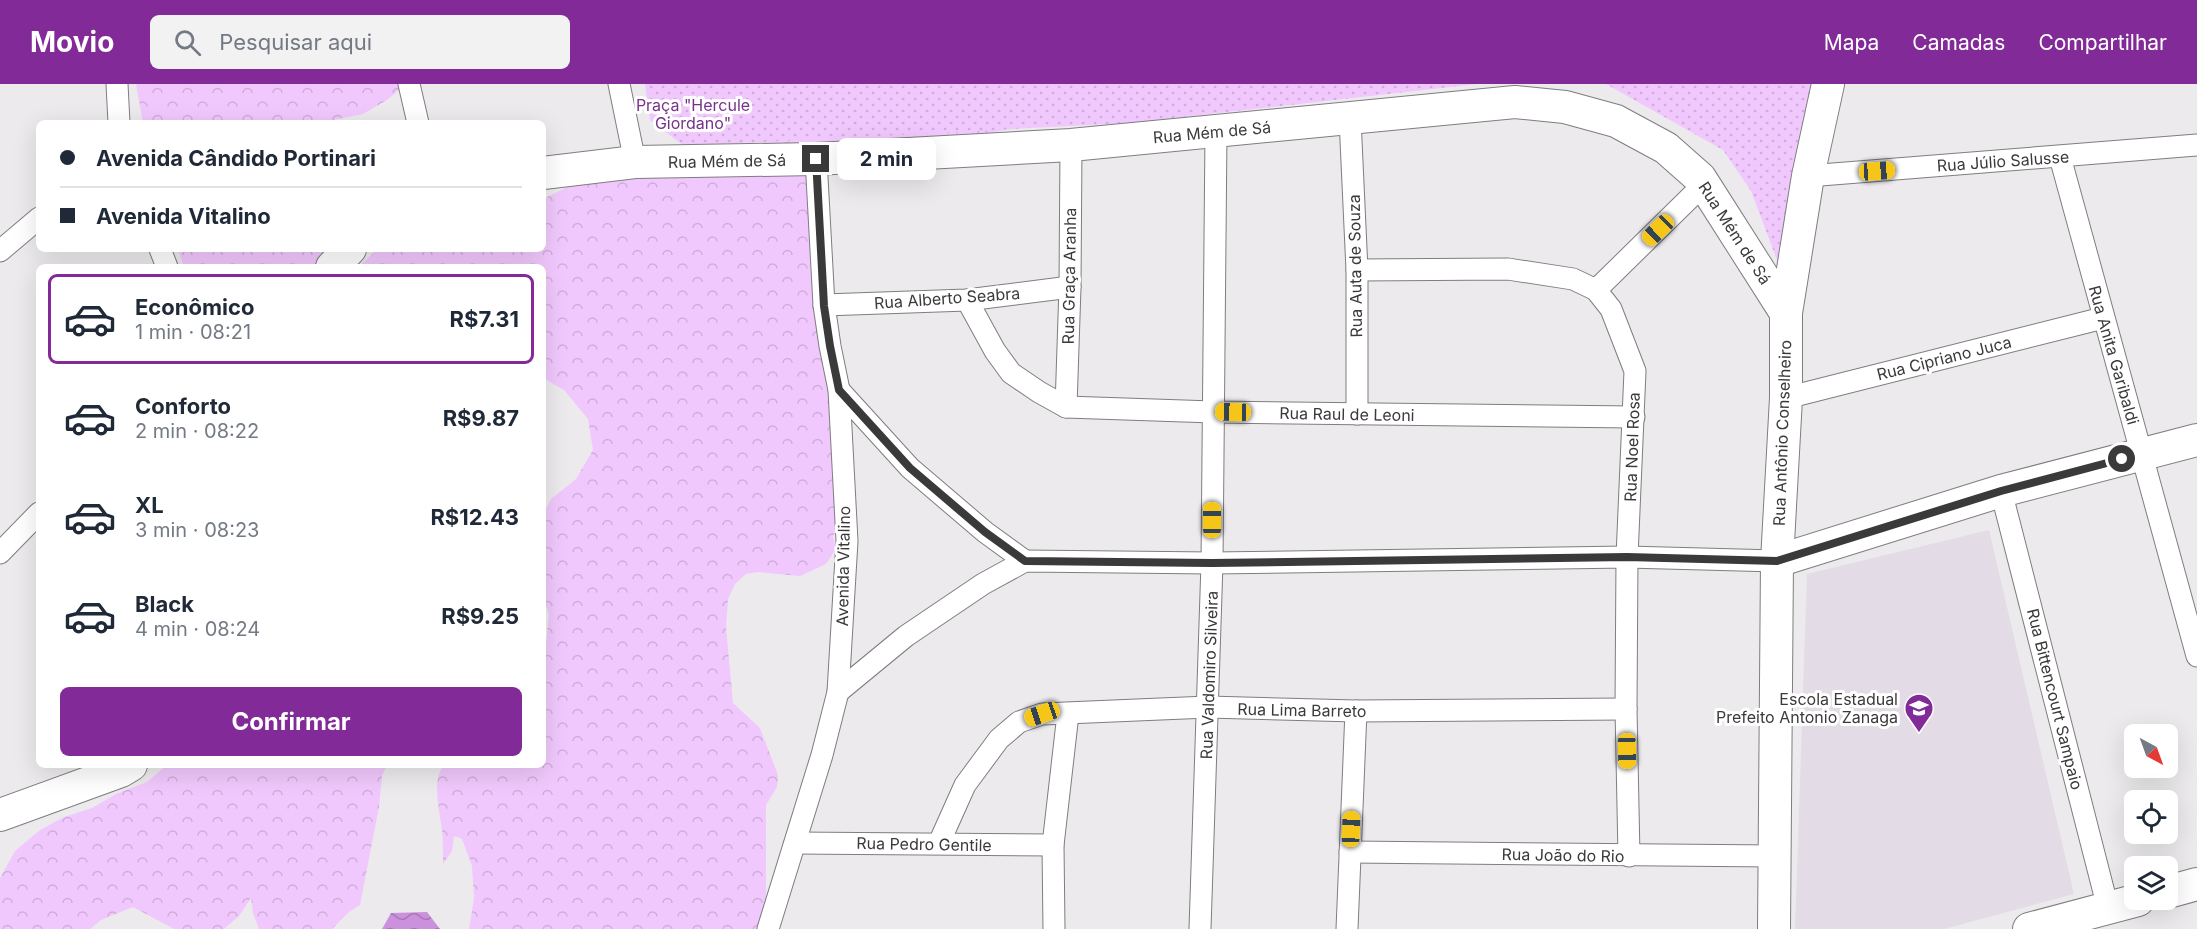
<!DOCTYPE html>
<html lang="pt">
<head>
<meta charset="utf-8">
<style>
	:root { --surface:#fff; --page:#f2f2f3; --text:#1f2937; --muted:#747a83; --line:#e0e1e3; --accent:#812a98 }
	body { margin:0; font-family:Inter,sans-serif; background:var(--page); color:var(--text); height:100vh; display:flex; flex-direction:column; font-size:22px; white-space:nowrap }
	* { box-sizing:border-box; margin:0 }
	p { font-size:20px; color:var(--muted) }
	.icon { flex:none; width:33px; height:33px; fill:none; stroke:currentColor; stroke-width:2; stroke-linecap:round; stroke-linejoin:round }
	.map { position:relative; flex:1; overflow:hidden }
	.details { position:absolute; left:36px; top:180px; width:510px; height:504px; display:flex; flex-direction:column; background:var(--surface); border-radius:9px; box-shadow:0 6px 24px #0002 }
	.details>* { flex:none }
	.banner { position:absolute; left:36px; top:36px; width:510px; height:132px; border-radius:9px; box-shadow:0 6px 24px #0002; display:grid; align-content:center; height:132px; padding:0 24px; background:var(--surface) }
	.needle { width:39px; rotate:139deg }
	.controls { position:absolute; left:2124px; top:640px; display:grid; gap:12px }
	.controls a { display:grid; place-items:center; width:54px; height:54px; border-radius:9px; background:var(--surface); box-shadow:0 6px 24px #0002; font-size:30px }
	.end { position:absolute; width:27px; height:27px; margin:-14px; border:8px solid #3a3a3b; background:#fff; box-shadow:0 0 0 3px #fff }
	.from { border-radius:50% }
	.bubble { position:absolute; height:42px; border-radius:9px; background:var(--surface); box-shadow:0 6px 24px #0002; font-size:20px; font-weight:700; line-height:42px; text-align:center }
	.car { position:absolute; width:18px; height:36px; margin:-18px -9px; border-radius:8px; box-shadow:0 0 4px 2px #0007; background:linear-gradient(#f5c518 24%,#345 0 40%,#f5c518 0 76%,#345 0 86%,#f5c518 0) }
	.banner b { display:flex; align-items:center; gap:21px; height:57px; font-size:22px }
	.banner b+b { border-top:2px solid var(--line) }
	.banner i { width:15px; height:15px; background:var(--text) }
	ul { padding:10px 0 0; list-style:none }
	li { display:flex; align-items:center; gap:18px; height:90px; margin:0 12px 9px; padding:0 12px; border:3px solid transparent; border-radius:9px }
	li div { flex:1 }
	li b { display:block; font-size:22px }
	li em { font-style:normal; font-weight:700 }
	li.current { border-color:var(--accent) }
	li>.icon { width:54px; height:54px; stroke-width:1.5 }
	.cta { display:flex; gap:12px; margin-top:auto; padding:12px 24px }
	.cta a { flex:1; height:69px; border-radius:9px; background:var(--accent); color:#fff; font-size:24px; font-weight:700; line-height:69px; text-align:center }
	header { display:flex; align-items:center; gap:36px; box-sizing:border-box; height:84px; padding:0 30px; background:var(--accent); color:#fff }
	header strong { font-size:28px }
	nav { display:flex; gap:33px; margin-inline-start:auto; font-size:21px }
	.search { width:420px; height:54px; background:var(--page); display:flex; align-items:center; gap:15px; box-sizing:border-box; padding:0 21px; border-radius:9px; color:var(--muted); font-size:22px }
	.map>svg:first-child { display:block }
	.built { fill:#e3dce6 }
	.forest { fill:url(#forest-crowns) }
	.park { fill:url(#park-dots) }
	.water { fill:url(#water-waves) }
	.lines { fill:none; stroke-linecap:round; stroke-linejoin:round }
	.street-casing { stroke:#7f7d7f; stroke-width:23 }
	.secondary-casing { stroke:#7f7d7f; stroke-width:34 }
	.street { stroke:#fff; stroke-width:21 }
	.secondary { stroke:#fff; stroke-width:32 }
	.route { stroke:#3a3a3b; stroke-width:8 }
	.labels { text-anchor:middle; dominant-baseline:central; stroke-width:6; stroke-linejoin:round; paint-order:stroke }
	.park-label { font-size:16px; fill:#77318b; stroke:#fff }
	.street-label { font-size:16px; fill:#3a3a3b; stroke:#fff }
	.poi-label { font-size:16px; fill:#3a3a3b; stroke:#fff; text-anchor:end }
</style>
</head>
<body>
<header>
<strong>Movio</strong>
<div class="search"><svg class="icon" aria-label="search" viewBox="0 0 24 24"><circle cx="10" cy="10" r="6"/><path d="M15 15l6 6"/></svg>Pesquisar aqui</div>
<nav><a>Mapa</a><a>Camadas</a><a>Compartilhar</a></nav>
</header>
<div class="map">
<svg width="2197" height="845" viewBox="0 0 2197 845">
	<defs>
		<pattern id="forest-crowns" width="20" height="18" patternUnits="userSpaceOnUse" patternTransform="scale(1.5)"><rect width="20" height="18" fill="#f1c8fd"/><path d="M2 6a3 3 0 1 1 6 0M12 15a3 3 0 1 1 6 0" fill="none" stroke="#cfadda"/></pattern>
		<pattern id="park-dots" width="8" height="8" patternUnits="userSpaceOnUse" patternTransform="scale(1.5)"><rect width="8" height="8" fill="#f1c8fd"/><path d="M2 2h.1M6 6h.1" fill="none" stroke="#cfadda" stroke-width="1.8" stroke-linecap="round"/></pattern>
		<pattern id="water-waves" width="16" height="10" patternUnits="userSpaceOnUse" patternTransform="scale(1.5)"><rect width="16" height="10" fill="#cb91dd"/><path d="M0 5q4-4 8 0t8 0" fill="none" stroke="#a677b4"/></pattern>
	</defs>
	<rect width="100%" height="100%" fill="#eceaed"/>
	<path class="built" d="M1989,446L2074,810L1944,845H1795L1807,490Z"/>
	<g class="forest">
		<path d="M136,0H406L387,16L363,30L318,39H143Z"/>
		<path d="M734,42L1016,44L902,65L822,71L844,438L833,452L836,465L826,480L800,492L758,488L746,490L735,500L728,515L726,543L733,619L760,644L778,691L777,703L766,721V845H469L474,814L472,782L462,755L454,752L452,767L443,780C443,769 443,758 442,746C440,728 431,696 444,681H543V570L546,561L549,530L543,513V430L551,415L576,395L593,366L588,335L564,306L543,294V183H359L377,165H543V115L582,96L785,65L760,58Z"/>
		<path d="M178,165H349L331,183H184Z"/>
		<path d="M167,681H387L382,692L379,723L360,821L349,828L332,845H259L253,829L251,814L239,832L224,845H174L133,823L101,836L90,845H0V794L15,767L40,746L64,733L92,724L116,710L147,698Z"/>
	</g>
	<g class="park">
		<path d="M645,0H1477L1129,39L684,62L650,36Z"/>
		<path d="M1606,0H1813L1780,184L1751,107L1723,66Z"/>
	</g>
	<path class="water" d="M427,828L440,845H382L391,829Z"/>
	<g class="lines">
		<g class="street-casing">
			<g id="street">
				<path d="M117,0L119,39"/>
				<path d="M409,0L418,39"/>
				<path d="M619,0L635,78"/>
				<path d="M1350,35L1357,186V330"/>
				<path d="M2060,73L2197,572"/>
				<path d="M1808,92L2197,61"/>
				<path d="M160,165L167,183"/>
				<path d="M0,167L39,134"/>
				<path d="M1357,186L1508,185L1573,195L1596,206L1611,225L1635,287L1627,473L1626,625L1629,772"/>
				<path d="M1596,206L1704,100"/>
				<path d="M967,216L995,267L1011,289L1039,308L1066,323L1213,328L1634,333"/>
				<path d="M824,221L967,216L1070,203"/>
				<path d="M839,306L910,384L985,448L1025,477"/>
				<path d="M1786,314L2103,234"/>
				<path d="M1066,323L1070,203L1071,61"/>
				<path d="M2001,407L2108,824"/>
				<path d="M0,469L39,429"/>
				<path d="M838,608L906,552L983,500L1025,477L1212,479L1627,473L1777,477"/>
				<path d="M795,759L1053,761"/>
				<path d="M939,759L965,701L999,655L1019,638L1042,630L1208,623L1356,627L1626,625"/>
				<path d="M1350,768L1775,772"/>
				<path d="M768,845L822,671L838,608L847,457L839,306L830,262L824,221L816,75"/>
				<path d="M1054,845L1053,761L1068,630"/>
				<path d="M1200,845L1212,479L1216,48"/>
				<path d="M1347,845L1356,627"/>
			</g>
		</g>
		<g class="secondary-casing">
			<g id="secondary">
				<path d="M543,89L635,78L816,75L1071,61L1515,18L1565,23L1616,37L1666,64L1700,94L1786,229"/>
				<path d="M332,183L350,165"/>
				<path d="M1777,477L2001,407L2197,356"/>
				<path d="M0,731L121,687L131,681"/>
				<path d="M2168,808L2197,800"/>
				<path d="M1774,845L1777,477L1786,314V229L1808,92L1828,0"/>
				<path d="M2029,845L2138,816"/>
			</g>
		</g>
		<use href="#street" class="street"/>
		<use href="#secondary" class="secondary"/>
	</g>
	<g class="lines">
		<path class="route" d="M816,75L824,222L830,262L839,306L910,384L985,448L1025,477L1212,479L1627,473L1777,477L2001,407L2122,375"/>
	</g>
	<defs>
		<g id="school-pin" transform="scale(1.5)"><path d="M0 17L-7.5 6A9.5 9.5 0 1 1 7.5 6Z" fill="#812a98" stroke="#fff"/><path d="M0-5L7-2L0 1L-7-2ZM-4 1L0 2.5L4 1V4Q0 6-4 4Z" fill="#fff"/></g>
	</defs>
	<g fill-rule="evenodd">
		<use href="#school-pin" x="1919" y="624"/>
	</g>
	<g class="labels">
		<g class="park-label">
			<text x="693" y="21">Praça "Hercule<tspan x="693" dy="18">Giordano"</tspan></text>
		</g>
		<g class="street-label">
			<text transform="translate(1212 48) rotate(-5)">Rua Mém de Sá</text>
			<text transform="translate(727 77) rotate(-1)">Rua Mém de Sá</text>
			<text transform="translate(2003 77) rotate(-4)">Rua Júlio Salusse</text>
			<text transform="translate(1735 149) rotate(57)">Rua Mém de Sá</text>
			<text transform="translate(1355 182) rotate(-91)">Rua Auta de Souza</text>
			<text transform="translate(1069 192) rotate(-89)">Rua Graça Aranha</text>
			<text transform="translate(947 214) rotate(-4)">Rua Alberto Seabra</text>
			<text transform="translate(2114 271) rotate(74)">Rua Anita Garibaldi</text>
			<text transform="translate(1944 274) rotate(-14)">Rua Cipriano Juca</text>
			<text transform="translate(1347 330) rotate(1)">Rua Raul de Leoni</text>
			<text transform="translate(1782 349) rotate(-88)">Rua Antônio Conselheiro</text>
			<text transform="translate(1632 363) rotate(-88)">Rua Noel Rosa</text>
			<text transform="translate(843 482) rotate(-89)">Avenida Vitalino</text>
			<text transform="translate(1209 591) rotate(-88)">Rua Valdomiro Silveira</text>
			<text transform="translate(2055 615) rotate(76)">Rua Bittencourt Sampaio</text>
			<text transform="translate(1302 626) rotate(1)">Rua Lima Barreto</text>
			<text transform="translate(924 760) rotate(1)">Rua Pedro Gentile</text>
			<text transform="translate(1563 771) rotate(1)">Rua João do Rio</text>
		</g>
		<g class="poi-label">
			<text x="1898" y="615">Escola Estadual<tspan x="1898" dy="18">Prefeito Antonio Zanaga</tspan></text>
		</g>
	</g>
</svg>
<div class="controls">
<a><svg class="needle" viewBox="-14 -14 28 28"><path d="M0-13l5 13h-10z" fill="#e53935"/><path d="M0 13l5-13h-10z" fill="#747a83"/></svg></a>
<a><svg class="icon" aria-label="locate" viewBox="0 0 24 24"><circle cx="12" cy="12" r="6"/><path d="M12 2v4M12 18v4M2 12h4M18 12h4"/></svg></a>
<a><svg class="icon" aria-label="layers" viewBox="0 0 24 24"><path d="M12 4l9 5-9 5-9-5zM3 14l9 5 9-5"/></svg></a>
</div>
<i class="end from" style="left:2122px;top:375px"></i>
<i class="end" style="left:816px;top:75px"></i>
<div class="bubble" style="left:837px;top:54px;width:99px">2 min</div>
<i class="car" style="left:1877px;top:87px;rotate:86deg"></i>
<i class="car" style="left:1658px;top:146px;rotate:226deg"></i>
<i class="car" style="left:1233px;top:328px;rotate:271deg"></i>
<i class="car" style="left:1212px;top:436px;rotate:0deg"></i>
<i class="car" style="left:1042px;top:630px;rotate:251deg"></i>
<i class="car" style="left:1627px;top:667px;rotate:179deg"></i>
<i class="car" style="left:1351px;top:745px;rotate:2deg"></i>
<div class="banner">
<b><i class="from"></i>Avenida Cândido Portinari</b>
<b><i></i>Avenida Vitalino</b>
</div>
<section class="details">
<ul>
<li class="current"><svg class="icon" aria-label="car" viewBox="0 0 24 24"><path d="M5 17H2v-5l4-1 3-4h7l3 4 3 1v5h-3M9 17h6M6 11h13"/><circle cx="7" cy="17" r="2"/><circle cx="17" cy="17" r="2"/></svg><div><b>Econômico</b><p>1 min · 08:21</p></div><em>R$7.31</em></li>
<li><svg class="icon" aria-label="car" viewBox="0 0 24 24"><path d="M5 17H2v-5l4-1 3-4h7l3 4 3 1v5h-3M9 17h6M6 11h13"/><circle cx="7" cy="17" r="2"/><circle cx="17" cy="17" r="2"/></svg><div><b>Conforto</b><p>2 min · 08:22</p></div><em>R$9.87</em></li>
<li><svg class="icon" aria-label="car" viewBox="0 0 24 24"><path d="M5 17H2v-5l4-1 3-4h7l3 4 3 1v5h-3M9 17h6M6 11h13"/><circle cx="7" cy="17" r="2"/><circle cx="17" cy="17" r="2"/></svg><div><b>XL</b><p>3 min · 08:23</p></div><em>R$12.43</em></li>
<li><svg class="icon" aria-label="car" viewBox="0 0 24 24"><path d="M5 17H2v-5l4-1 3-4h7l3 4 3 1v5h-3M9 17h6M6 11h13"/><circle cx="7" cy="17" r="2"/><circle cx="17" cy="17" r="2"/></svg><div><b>Black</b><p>4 min · 08:24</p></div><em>R$9.25</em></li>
</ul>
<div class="cta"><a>Confirmar</a></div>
</section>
</div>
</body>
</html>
